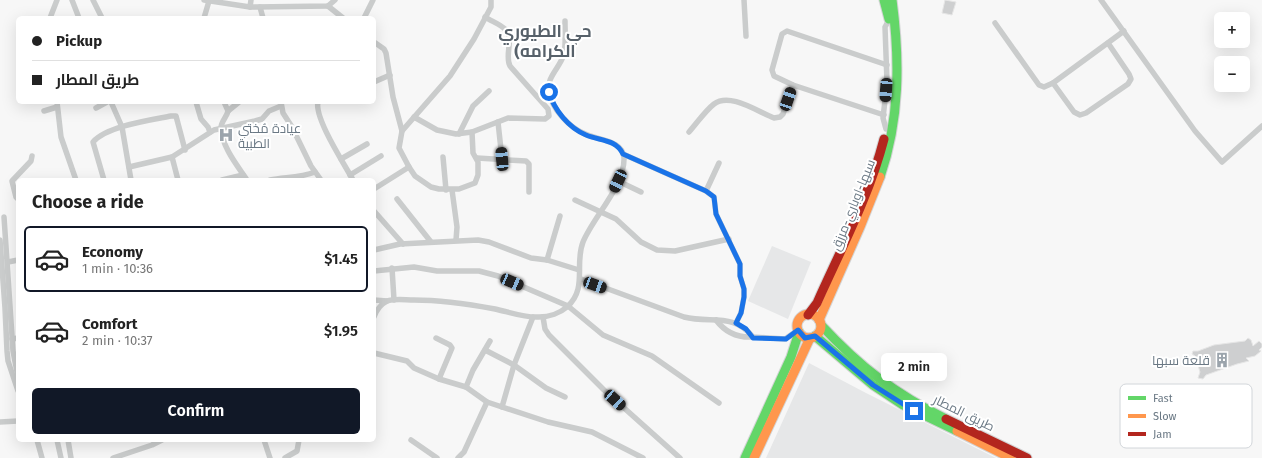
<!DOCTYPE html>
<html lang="en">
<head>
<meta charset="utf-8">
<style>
	:root { --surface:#fff; --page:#f6f6f6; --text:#222; --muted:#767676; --line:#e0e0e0; --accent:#111827 }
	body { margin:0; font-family:"Fira Sans",Cairo,sans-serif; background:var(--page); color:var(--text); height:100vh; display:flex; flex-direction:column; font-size:15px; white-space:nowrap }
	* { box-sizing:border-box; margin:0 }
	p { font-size:13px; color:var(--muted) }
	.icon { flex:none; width:22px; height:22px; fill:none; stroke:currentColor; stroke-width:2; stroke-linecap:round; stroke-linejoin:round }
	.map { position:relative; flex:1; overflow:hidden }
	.details { position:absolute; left:16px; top:178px; width:360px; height:264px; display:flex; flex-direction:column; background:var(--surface); border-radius:6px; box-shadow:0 4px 16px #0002 }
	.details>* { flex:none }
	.guide { position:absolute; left:16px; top:16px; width:360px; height:88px; border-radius:6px; box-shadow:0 4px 16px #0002; display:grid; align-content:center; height:88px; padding:0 16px; background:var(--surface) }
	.fabs { position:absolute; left:1214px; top:12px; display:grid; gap:8px }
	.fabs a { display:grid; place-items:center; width:36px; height:36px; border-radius:6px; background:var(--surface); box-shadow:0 4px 16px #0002; font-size:20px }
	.end { position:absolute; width:18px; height:18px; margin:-9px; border:5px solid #1a73e8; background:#fff; box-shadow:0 0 0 2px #fff }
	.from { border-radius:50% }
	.bubble { position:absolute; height:28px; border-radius:6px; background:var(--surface); box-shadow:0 4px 16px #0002; font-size:13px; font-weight:600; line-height:28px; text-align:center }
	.car { position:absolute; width:12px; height:24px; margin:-12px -6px; border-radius:5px; box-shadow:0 0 3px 1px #0007; background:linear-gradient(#222 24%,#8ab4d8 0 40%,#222 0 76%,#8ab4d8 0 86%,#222 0) }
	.guide b { display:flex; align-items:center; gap:14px; height:38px; font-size:15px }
	.guide b+b { border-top:1px solid var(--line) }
	.guide i { width:10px; height:10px; background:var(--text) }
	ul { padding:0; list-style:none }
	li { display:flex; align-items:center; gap:12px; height:66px; margin:0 8px 6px; padding:0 8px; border:2px solid transparent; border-radius:6px }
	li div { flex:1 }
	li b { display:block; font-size:15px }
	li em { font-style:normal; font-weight:600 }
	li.on { border-color:var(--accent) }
	li>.icon { width:36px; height:36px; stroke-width:1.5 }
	h2 { padding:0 16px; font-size:18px; line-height:48px }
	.button { display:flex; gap:8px; margin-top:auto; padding:8px 16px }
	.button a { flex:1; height:46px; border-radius:6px; background:var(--accent); color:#fff; font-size:16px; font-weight:600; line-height:46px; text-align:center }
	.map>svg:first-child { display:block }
	.built { fill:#e6e7e8 }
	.building { fill:#cecfd0; stroke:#e6e6e6 }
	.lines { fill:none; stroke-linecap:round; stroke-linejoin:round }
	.fast-casing { stroke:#d3d4d5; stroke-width:11 }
	.slow-casing { stroke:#d3d4d5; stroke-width:11 }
	.jam-casing { stroke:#d3d4d5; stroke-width:11 }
	.street { stroke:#cacccc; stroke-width:5.5 }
	.fast { stroke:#63d668; stroke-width:9 }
	.slow { stroke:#ff974d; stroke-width:9 }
	.jam { stroke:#b3261e; stroke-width:9 }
	.route { stroke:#1a73e8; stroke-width:5 }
	.labels { text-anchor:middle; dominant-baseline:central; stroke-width:4; stroke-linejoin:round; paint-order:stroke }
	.poi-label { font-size:13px; fill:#6a7884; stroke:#fff; text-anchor:start }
	.street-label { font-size:13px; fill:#6a7884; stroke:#fff }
	.district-label { font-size:17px; font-weight:bold; fill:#57616a; stroke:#fff }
	.key { fill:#fff; stroke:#d2d6da; stroke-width:1 }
	.key-label { font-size:11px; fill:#6a7884 }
</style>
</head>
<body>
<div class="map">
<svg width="1262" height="458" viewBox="0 0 1262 458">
	<rect width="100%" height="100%" fill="#f7f7f7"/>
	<g class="built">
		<path d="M772,246L811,262L788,319L748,301Z"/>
		<path d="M809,363L866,393L996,458H766Z"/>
	</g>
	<g class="building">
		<path d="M945,0L956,2L952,15L942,13Z"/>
		<path d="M1248,338L1251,340L1253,346L1259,341L1262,344V347L1259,350L1261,351L1255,356L1246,358L1249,361L1237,364L1206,375L1203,379L1198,378L1200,372L1195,356L1192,354L1193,351H1198L1214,345L1245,341Z"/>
	</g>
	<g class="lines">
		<g class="fast-casing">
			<g id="fast">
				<path d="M884,0L889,19"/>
				<path d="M880,177C900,119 900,60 892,0"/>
				<path d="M821,325C860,367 895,394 946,419"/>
				<path d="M815,336L873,385L903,405L957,431"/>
				<path d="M745,458L791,357L799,332"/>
			</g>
		</g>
		<g class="slow-casing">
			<g id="slow">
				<circle cx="809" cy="326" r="12"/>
				<path d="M819,320L860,227L880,177"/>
				<path d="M957,431L1011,458"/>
				<path d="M754,458L810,338"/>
			</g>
		</g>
		<g class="jam-casing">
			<g id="jam">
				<path d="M808,315L817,303C841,249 869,197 884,139"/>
				<path d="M946,419L1027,458"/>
			</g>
		</g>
		<g class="street">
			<path d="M72,0L79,18"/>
			<path d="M93,0L102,18"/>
			<path d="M204,0L250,7L328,6L335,0"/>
			<path d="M744,0L746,36"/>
			<path d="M1101,0L1195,131L1222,162L1262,126"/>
			<path d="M328,6L343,18"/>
			<path d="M250,7L251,0"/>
			<path d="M260,7L263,18"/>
			<path d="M50,18L57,0"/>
			<path d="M204,18L209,1"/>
			<path d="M364,18L373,0"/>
			<path d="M995,23L1039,85L1044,87L1053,83L1124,31"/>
			<path d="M374,42L384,49L386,53L393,97L402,131L399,148L409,167L415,176L431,187L439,189H459L475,183L478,175V162L473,153L472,132"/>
			<path d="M374,82L390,75"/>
			<path d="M1053,83L1074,112L1080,115L1086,113L1128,84L1131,79L1129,74L1108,43"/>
			<path d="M57,102L61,137L76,180"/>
			<path d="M111,102L122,127L131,180"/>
			<path d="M196,102L201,119L208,127L210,132"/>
			<path d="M224,102L228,111"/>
			<path d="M239,102L228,111C227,117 221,121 221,128C222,147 237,165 247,180"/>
			<path d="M281,102L283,113L292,127L311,166L321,180"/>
			<path d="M318,102C314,118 345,165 353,180"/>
			<path d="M96,108L107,102"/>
			<path d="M44,111L57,107"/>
			<path d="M884,115L793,85L774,76L772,70L782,34L787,31L887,65"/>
			<path d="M414,117L437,130L456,134L472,132L508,118L545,119L549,116L548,109L510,66C504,55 515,38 505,29C500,24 491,21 485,17"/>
			<path d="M498,122L502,159"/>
			<path d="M886,129L883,118L887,82L885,27L889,20"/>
			<path d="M402,131L450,76L474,39L491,7V0"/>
			<path d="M689,132C697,123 705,111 714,104C730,92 758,112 774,118L780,117L783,114L793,85"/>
			<path d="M459,134L473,106L489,91"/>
			<path d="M623,154L706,191L714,197L716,214L740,264V276L744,289V297L741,313L736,323"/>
			<path d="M172,157L178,180"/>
			<path d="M443,157L446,190"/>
			<path d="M477,158L526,161L529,164V192"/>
			<path d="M341,159L367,144"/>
			<path d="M129,167L172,157L214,130L255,121L262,119L269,111L281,106"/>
			<path d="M350,175L381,156"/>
			<path d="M104,180L93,142C107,126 151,120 171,116H176L185,150"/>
			<path d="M222,180L243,175"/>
			<path d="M270,180C285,177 300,178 315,172"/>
			<path d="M618,181L641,192"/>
			<path d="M374,189L409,167"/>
			<path d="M452,190L457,227L456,240"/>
			<path d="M706,191L719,163"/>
			<path d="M18,199L16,197L12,181L31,161L32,156"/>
			<path d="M397,199L431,242"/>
			<path d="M575,200L616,219L641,242L657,250L675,251L729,239"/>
			<path d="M374,211L403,244"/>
			<path d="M4,217L13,351L18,377"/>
			<path d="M0,240L5,308L7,351L8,361L18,391"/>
			<path d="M374,250L400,244L478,240L489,242L531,258L547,260L579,270"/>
			<path d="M547,260L560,216"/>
			<path d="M8,262L18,260"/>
			<path d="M392,268L394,300"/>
			<path d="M374,271L414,267L437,271H479L498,276L568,306L603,335L652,356L719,403"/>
			<path d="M581,279L684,317C711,324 733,312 753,337L785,339L798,330"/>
			<path d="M374,300L387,301"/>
			<path d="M374,317C376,311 381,304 387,301C395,298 405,300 414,300C442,300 468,304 495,309C509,312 525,318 539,317C549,317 560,313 567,307C588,288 574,265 583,242C593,217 625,186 624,158C623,139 595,140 583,133C568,126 552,109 549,92C546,77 560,68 564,54C566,44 565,32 565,21"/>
			<path d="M543,317L545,329L549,335L604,390L680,458"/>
			<path d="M716,320C725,332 737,338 753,337"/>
			<path d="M436,338L450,345L452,348L439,379"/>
			<path d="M12,339L18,338"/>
			<path d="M485,350L514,365L546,388L565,397"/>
			<path d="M374,353L407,361L414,368L439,379L466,387L487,402L548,422L592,432L643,458"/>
			<path d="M466,387L473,370L490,341"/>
			<path d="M502,407L514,365L533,317"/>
			<path d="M0,422L18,421"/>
			<path d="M37,440L42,458"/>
			<path d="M57,440L61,458"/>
			<path d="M68,440L71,458"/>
			<path d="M264,440L270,458"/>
			<path d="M411,440L437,458"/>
			<path d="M113,458L152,445L162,440"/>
			<path d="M285,458L297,451L299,440"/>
			<path d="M458,458L464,452L487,402"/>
		</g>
		<use href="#fast" class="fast"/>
		<use href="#slow" class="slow"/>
		<use href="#jam" class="jam"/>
	</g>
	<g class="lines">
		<path class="route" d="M549,92C554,110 569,128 586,135C600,141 616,139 623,154L706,191L714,197L716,214L740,264V276L744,289V297L741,313L736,323L746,329L753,338L786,339L798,330L805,338L815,336L873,385L914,411"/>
	</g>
	<defs>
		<g id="hospital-bare" transform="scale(1.2)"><path d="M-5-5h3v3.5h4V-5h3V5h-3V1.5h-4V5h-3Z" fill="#9ba4ac" stroke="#fff" stroke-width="2.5" paint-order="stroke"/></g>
		<g id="building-bare" transform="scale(1.2)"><path d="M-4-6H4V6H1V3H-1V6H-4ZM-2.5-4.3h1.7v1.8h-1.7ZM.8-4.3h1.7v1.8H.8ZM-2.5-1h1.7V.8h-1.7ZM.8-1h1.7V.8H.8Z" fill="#9ba4ac" stroke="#fff" stroke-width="2.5" paint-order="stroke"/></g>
	</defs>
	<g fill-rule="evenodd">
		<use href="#hospital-bare" x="226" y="135"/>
		<use href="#building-bare" x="1222" y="360"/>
	</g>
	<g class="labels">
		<g class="poi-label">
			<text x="238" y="128">عيادة مُختي<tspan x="238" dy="15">الطبية</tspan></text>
			<text x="1210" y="360" text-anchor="end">قلعة سبها</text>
		</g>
		<g class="street-label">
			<text transform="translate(853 205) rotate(-68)">سبها-اوباري-مرزق</text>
			<text transform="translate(964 413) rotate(26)">طريق المطار</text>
		</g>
		<g class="district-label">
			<text x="545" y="31">حي الطيوري<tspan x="545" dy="20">(الكرامه</tspan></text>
		</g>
	</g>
	<rect x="1120" y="384" width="132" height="64" rx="6" class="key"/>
	<rect x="1128" y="396" width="18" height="4" fill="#63d668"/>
	<rect x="1128" y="414" width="18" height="4" fill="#ff974d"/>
	<rect x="1128" y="432" width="18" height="4" fill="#b3261e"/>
	<g class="key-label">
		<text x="1153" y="402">Fast</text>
		<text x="1153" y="420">Slow</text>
		<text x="1153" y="438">Jam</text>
	</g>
</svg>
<div class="fabs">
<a>+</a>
<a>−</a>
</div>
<i class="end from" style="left:549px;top:92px"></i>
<i class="end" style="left:914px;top:411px"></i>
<div class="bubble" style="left:881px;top:353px;width:66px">2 min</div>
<i class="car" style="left:886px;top:90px;rotate:184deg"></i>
<i class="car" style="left:788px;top:99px;rotate:19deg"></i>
<i class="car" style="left:502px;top:159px;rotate:355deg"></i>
<i class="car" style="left:618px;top:181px;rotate:205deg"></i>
<i class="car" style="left:512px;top:282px;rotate:113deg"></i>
<i class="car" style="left:595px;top:285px;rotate:110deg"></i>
<i class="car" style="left:615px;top:400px;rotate:132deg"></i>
<div class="guide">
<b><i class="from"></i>Pickup</b>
<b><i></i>طريق المطار</b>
</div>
<section class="details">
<h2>Choose a ride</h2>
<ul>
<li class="on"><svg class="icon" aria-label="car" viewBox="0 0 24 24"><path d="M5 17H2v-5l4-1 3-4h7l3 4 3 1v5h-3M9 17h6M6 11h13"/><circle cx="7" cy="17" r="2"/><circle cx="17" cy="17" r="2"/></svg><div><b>Economy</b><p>1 min · 10:36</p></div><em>$1.45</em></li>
<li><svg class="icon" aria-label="car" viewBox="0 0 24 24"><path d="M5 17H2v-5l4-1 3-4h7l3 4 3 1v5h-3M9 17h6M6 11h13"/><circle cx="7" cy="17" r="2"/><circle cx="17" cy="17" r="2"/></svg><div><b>Comfort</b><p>2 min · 10:37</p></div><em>$1.95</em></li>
</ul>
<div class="button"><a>Confirm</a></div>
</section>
</div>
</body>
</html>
